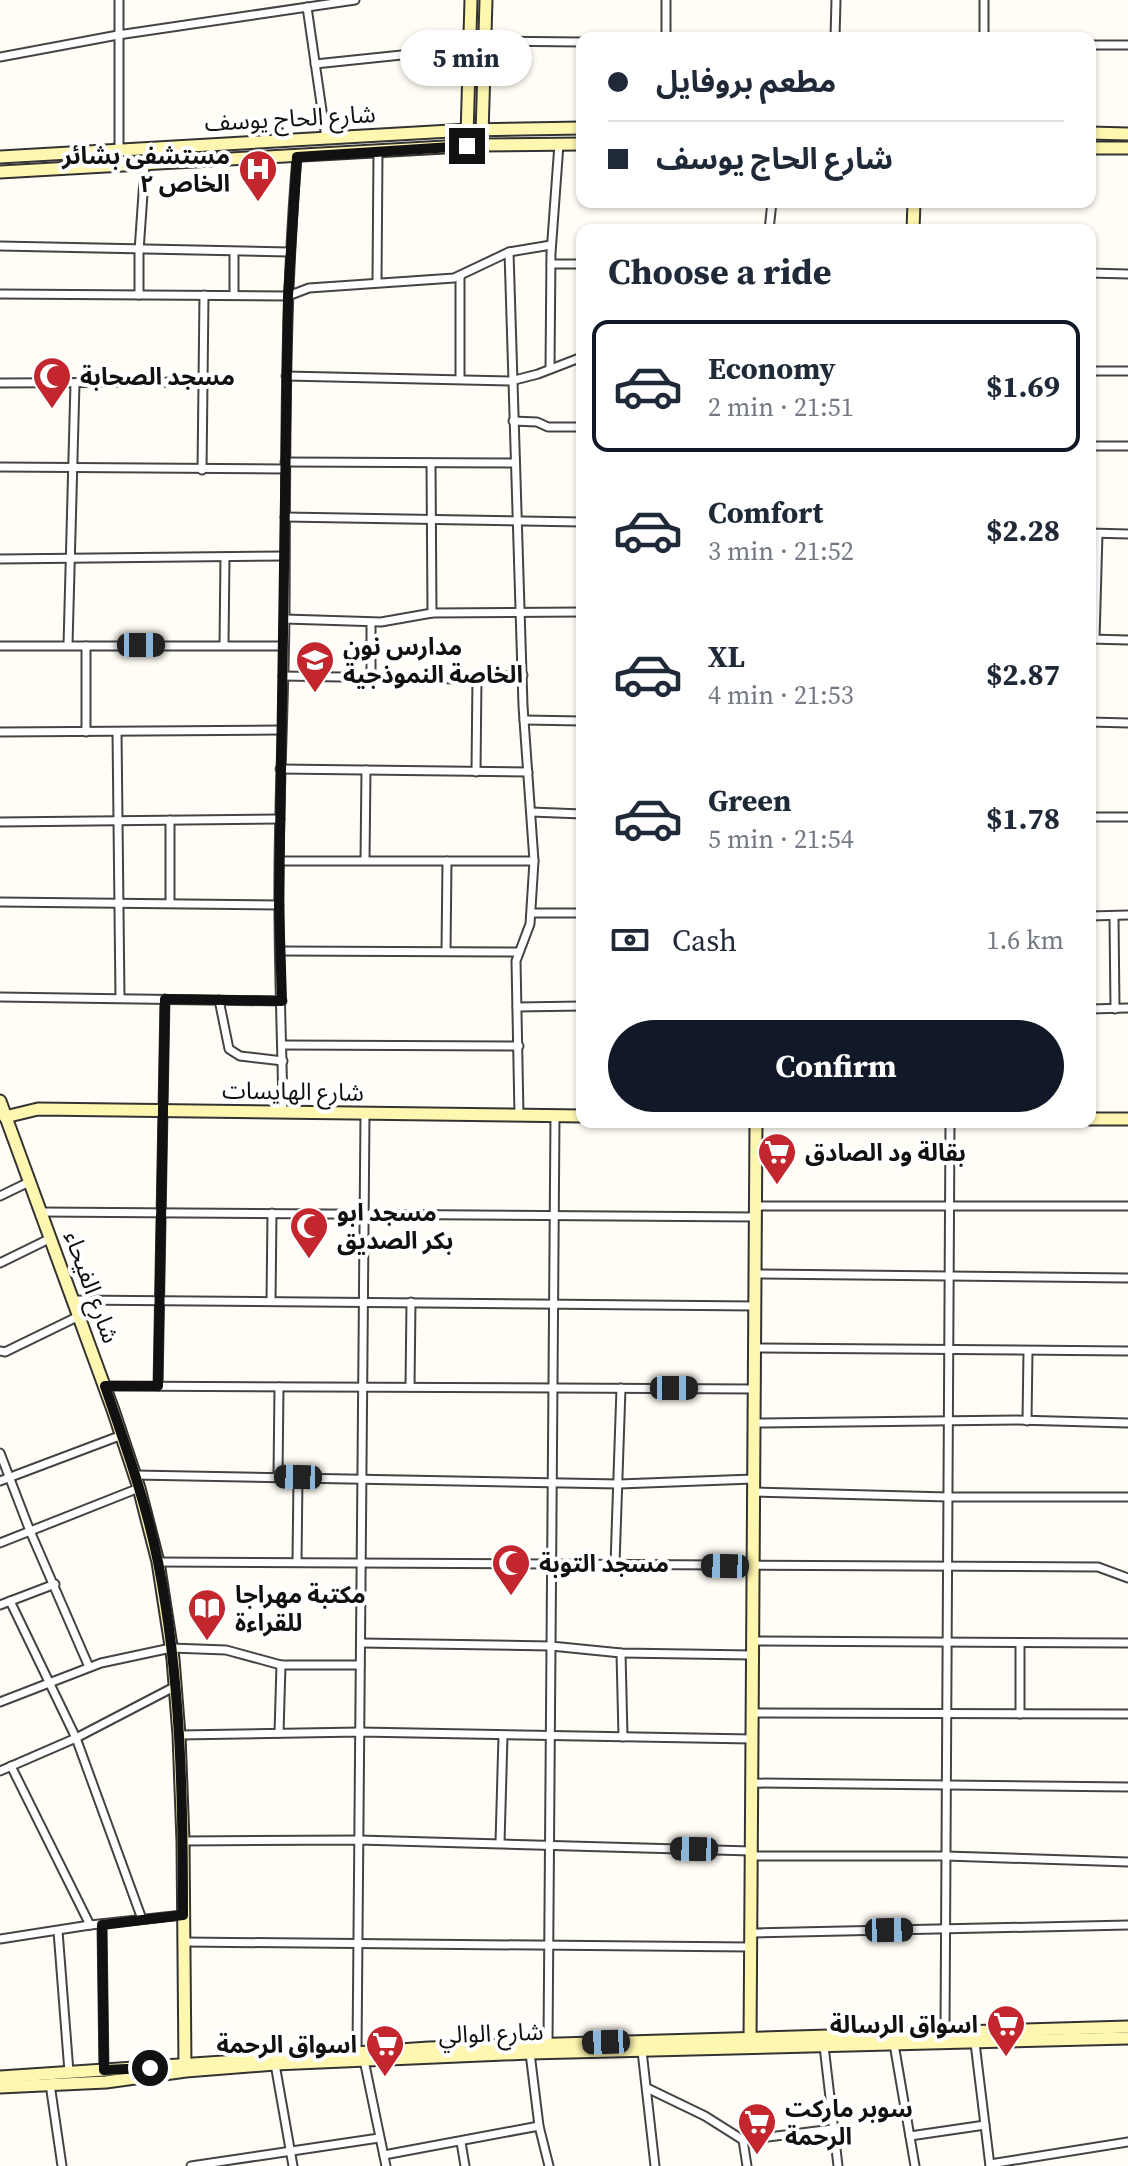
<!DOCTYPE html>
<html lang="en">
<head>
<meta charset="utf-8">
<style>
	:root { --surface:#fff; --page:#f2f2f3; --text:#1f2937; --muted:#747a83; --line:#e0e1e3; --accent:#111827 }
	body { margin:0; font-family:"Source Serif 4","Noto Sans Arabic",serif; background:var(--page); color:var(--text); height:100vh; display:flex; flex-direction:column; font-size:30px; white-space:nowrap }
	* { box-sizing:border-box; margin:0 }
	p { font-size:26px; color:var(--muted) }
	.icon { flex:none; width:44px; height:44px; fill:none; stroke:currentColor; stroke-width:2; stroke-linecap:round; stroke-linejoin:round }
	.map { position:relative; flex:1; overflow:hidden }
	.details { position:absolute; left:576px; top:224px; width:520px; height:904px; display:flex; flex-direction:column; background:var(--surface); border-radius:16px; box-shadow:0 2px 6px #0004 }
	.details>* { flex:none }
	.guide { position:absolute; left:576px; top:32px; width:520px; height:176px; border-radius:16px; box-shadow:0 2px 6px #0004; display:grid; align-content:center; height:176px; padding:0 32px; background:var(--surface) }
	.end { position:absolute; width:36px; height:36px; margin:-18px; border:10px solid #111; background:#fff; box-shadow:0 0 0 4px #fff }
	.from { border-radius:50% }
	.bubble { position:absolute; height:56px; border-radius:28px; background:var(--surface); box-shadow:0 2px 6px #0004; font-size:26px; font-weight:700; line-height:56px; text-align:center }
	.car { position:absolute; width:24px; height:48px; margin:-24px -12px; border-radius:10px; box-shadow:0 0 6px 2px #0007; background:linear-gradient(#222 24%,#8ab4d8 0 40%,#222 0 76%,#8ab4d8 0 86%,#222 0) }
	.guide b { display:flex; align-items:center; gap:28px; height:76px; font-size:30px }
	.guide b+b { border-top:2px solid var(--line) }
	.guide i { width:20px; height:20px; background:var(--text) }
	ul { padding:0; list-style:none }
	li { display:flex; align-items:center; gap:24px; height:132px; margin:0 16px 12px; padding:0 16px; border:4px solid transparent; border-radius:16px }
	li div { flex:1 }
	li b { display:block; font-size:30px }
	li em { font-style:normal; font-weight:700 }
	li.active { border-color:var(--accent) }
	li>.icon { width:72px; height:72px; stroke-width:1.5 }
	h2 { padding:0 32px; font-size:36px; line-height:96px }
	.pay { display:flex; align-items:center; gap:20px; height:88px; padding:0 32px; font-size:30px }
	.pay p { margin-inline-start:auto }
	.cta { display:flex; gap:16px; margin-top:auto; padding:16px 32px }
	.cta a { flex:1; height:92px; border-radius:48px; background:var(--accent); color:#fff; font-size:32px; font-weight:700; line-height:92px; text-align:center }
	.map>svg:first-child { display:block }
	.lines { fill:none; stroke-linecap:round; stroke-linejoin:round }
	.street-casing { stroke:#444; stroke-width:11 }
	.secondary-casing { stroke:#333; stroke-width:15 }
	.street { stroke:#fff; stroke-width:7 }
	.secondary { stroke:#fff6b0; stroke-width:11 }
	.route { stroke:#111; stroke-width:10 }
	.labels { text-anchor:middle; dominant-baseline:central; stroke-width:8; stroke-linejoin:round; paint-order:stroke }
	.street-label { font-size:24px; fill:#111; stroke:#fff }
	.poi-label { font-size:24px; font-weight:bold; fill:#111; stroke:#fff; text-anchor:start }
</style>
</head>
<body>
<div class="map">
<svg width="1128" height="2166" viewBox="0 0 1128 2166">
	<rect width="100%" height="100%" fill="#fffdf5"/>
	<g class="lines">
		<g class="street-casing">
			<g id="street">
				<path d="M119,0V149"/>
				<path d="M307,7L326,138"/>
				<path d="M666,38V0"/>
				<path d="M835,38L836,0"/>
				<path d="M984,38V0"/>
				<path d="M483,41L582,42"/>
				<path d="M1090,45H1128"/>
				<path d="M0,57L118,35L355,0"/>
				<path d="M315,64L469,48"/>
				<path d="M769,230L772,202"/>
				<path d="M0,246L289,252"/>
				<path d="M509,252L523,706L534,861L530,924L516,961L519,1115"/>
				<path d="M551,264H582"/>
				<path d="M1090,273L1128,274"/>
				<path d="M460,276V379"/>
				<path d="M377,282L378,152"/>
				<path d="M0,294L288,296L309,288L454,278L509,252L551,245"/>
				<path d="M139,295V251L145,165"/>
				<path d="M234,295V252"/>
				<path d="M550,369L551,253L559,144"/>
				<path d="M1090,371H1128"/>
				<path d="M286,376L511,381L538,374L582,357"/>
				<path d="M0,383L201,382"/>
				<path d="M513,421L537,422L548,427H582"/>
				<path d="M1090,446H1128"/>
				<path d="M285,462L515,463"/>
				<path d="M431,463L432,613"/>
				<path d="M0,467L285,469"/>
				<path d="M202,470L204,295"/>
				<path d="M285,517L582,522"/>
				<path d="M1090,533L1128,534"/>
				<path d="M0,559L285,556"/>
				<path d="M285,619L381,622L432,613L582,612"/>
				<path d="M1090,639L1128,640"/>
				<path d="M1095,639L1098,534"/>
				<path d="M68,645L75,383"/>
				<path d="M224,645L225,557"/>
				<path d="M0,646H284"/>
				<path d="M283,676L459,679L523,675"/>
				<path d="M371,678V622"/>
				<path d="M524,720L582,721"/>
				<path d="M1090,722L1128,723"/>
				<path d="M0,732L280,730"/>
				<path d="M86,732V646"/>
				<path d="M117,732L120,998"/>
				<path d="M280,769L528,772"/>
				<path d="M476,772L477,677"/>
				<path d="M531,812L582,814"/>
				<path d="M1090,817H1128"/>
				<path d="M0,822L280,819"/>
				<path d="M365,860L366,770"/>
				<path d="M280,861H534"/>
				<path d="M0,902L279,905"/>
				<path d="M170,903V820"/>
				<path d="M532,913H582"/>
				<path d="M1090,916L1128,915"/>
				<path d="M1114,916L1115,1009"/>
				<path d="M280,951L518,952"/>
				<path d="M446,951L447,861"/>
				<path d="M0,997L282,1001"/>
				<path d="M219,1000L229,1049L240,1056L283,1061"/>
				<path d="M517,1007L582,1006"/>
				<path d="M1090,1009L1128,1008"/>
				<path d="M282,1045L519,1046"/>
				<path d="M283,1112C282,1044 279,975 279,907C278,810 284,713 285,616C286,463 284,310 297,157"/>
				<path d="M0,1196L29,1182"/>
				<path d="M755,1206H1128"/>
				<path d="M41,1212L755,1217"/>
				<path d="M0,1263L51,1238"/>
				<path d="M755,1274L1128,1278"/>
				<path d="M73,1300L755,1306"/>
				<path d="M271,1301L272,1213"/>
				<path d="M754,1348L1128,1351"/>
				<path d="M0,1351L5,1352L79,1316"/>
				<path d="M105,1386L754,1389"/>
				<path d="M158,1386L165,999"/>
				<path d="M410,1387L411,1302"/>
				<path d="M1027,1421L1028,1351"/>
				<path d="M754,1423L1017,1420L1128,1423"/>
				<path d="M0,1453L30,1531L89,1667"/>
				<path d="M135,1475L619,1484L753,1479"/>
				<path d="M278,1476L279,1387"/>
				<path d="M0,1481L122,1435"/>
				<path d="M753,1492L949,1497H1128"/>
				<path d="M0,1543L139,1488"/>
				<path d="M158,1562L1098,1567L1128,1578"/>
				<path d="M297,1562L298,1477"/>
				<path d="M615,1564L621,1388"/>
				<path d="M10,1601L76,1738L142,1919"/>
				<path d="M0,1605L55,1584"/>
				<path d="M752,1641L1128,1643"/>
				<path d="M361,1643L551,1646L621,1653L752,1655"/>
				<path d="M621,1653L623,1737"/>
				<path d="M0,1702L101,1663L171,1648L226,1650L281,1665H360"/>
				<path d="M752,1713L1128,1714"/>
				<path d="M1020,1714V1643"/>
				<path d="M279,1733L281,1665"/>
				<path d="M179,1735L360,1732L752,1739"/>
				<path d="M11,1766L90,1925"/>
				<path d="M0,1771L76,1738L176,1686"/>
				<path d="M752,1783L1128,1787"/>
				<path d="M183,1841L359,1840L751,1851"/>
				<path d="M500,1843L503,1736"/>
				<path d="M751,1856H946L1128,1862"/>
				<path d="M102,1925L104,2070"/>
				<path d="M58,1931L69,2072"/>
				<path d="M751,1933L1128,1925"/>
				<path d="M0,1939L90,1925L183,1915"/>
				<path d="M184,1942L750,1947"/>
				<path d="M945,2032L950,1122"/>
				<path d="M975,2043L990,2166"/>
				<path d="M548,2044L555,1116"/>
				<path d="M894,2044L915,2166"/>
				<path d="M824,2046L838,2166"/>
				<path d="M642,2051L655,2166"/>
				<path d="M357,2052L365,1114"/>
				<path d="M530,2053L539,2126L549,2166"/>
				<path d="M364,2060L386,2166"/>
				<path d="M275,2064L293,2166"/>
				<path d="M50,2084L62,2166"/>
				<path d="M647,2088L705,2116L743,2140L747,2166"/>
				<path d="M910,2136L985,2125"/>
				<path d="M743,2140L833,2129"/>
				<path d="M461,2142L465,2166"/>
				<path d="M384,2155L539,2126"/>
				<path d="M990,2164L1128,2142"/>
				<path d="M191,2166L379,2138"/>
			</g>
		</g>
		<g class="secondary-casing">
			<g id="secondary">
				<path d="M1090,133L1128,134"/>
				<path d="M467,135L471,0"/>
				<path d="M482,135L486,0"/>
				<path d="M1090,148H1128"/>
				<path d="M0,157L468,130L582,128"/>
				<path d="M0,172L480,145L582,144"/>
				<path d="M913,230L914,202"/>
				<path d="M0,1101L113,1410L139,1488L158,1562L173,1659L179,1735L183,1841L185,2068"/>
				<path d="M5,1117L38,1109L582,1116"/>
				<path d="M1090,1119H1128"/>
				<path d="M750,2045L756,1122"/>
				<path d="M0,2077L429,2048L1128,2027"/>
				<path d="M0,2087L106,2082L186,2071L275,2064L530,2053L1128,2038"/>
			</g>
		</g>
		<use href="#street" class="street"/>
		<use href="#secondary" class="secondary"/>
	</g>
	<g class="lines">
		<path class="route" d="M150,2068L104,2070L102,1925L183,1915C183,1797 181,1678 158,1562C146,1502 125,1444 105,1386H158L165,999L282,1001L279,905L288,296L297,157L467,146"/>
	</g>
	<defs>
		<g id="hospital-pin" transform="scale(2)"><path d="M0 17L-7.5 6A9.5 9.5 0 1 1 7.5 6Z" fill="#c4262e" stroke="#fff"/><path d="M-5-5h3v3.5h4V-5h3V5h-3V1.5h-4V5h-3Z" fill="#fff"/></g>
		<g id="mosque-pin" transform="scale(2)"><path d="M0 17L-7.5 6A9.5 9.5 0 1 1 7.5 6Z" fill="#c4262e" stroke="#fff"/><path d="M3.5-4.9A6 6 0 1 0 3.5 4.9A5 5 0 1 1 3.5-4.9Z" fill="#fff"/></g>
		<g id="school-pin" transform="scale(2)"><path d="M0 17L-7.5 6A9.5 9.5 0 1 1 7.5 6Z" fill="#c4262e" stroke="#fff"/><path d="M0-5L7-2L0 1L-7-2ZM-4 1L0 2.5L4 1V4Q0 6-4 4Z" fill="#fff"/></g>
		<g id="supermarket-pin" transform="scale(2)"><path d="M0 17L-7.5 6A9.5 9.5 0 1 1 7.5 6Z" fill="#c4262e" stroke="#fff"/><path d="M-6-5.5h2.5l.6 2H6L4.5 2H-2.5L-4.4-4H-6ZM-1.5 3.2a1.3 1.3 0 1 0 .1 0ZM3 3.2a1.3 1.3 0 1 0 .1 0Z" fill="#fff"/></g>
		<g id="library-pin" transform="scale(2)"><path d="M0 17L-7.5 6A9.5 9.5 0 1 1 7.5 6Z" fill="#c4262e" stroke="#fff"/><path d="M-6-4Q-3-5.5-.7-3.5V5Q-3 3-6 4ZM6-4Q3-5.5 .7-3.5V5Q3 3 6 4Z" fill="#fff"/></g>
	</defs>
	<g fill-rule="evenodd">
		<use href="#hospital-pin" x="258" y="169"/>
		<use href="#mosque-pin" x="52" y="376"/>
		<use href="#school-pin" x="315" y="660"/>
		<use href="#supermarket-pin" x="777" y="1152"/>
		<use href="#mosque-pin" x="309" y="1226"/>
		<use href="#mosque-pin" x="511" y="1563"/>
		<use href="#library-pin" x="207" y="1608"/>
		<use href="#supermarket-pin" x="1006" y="2024"/>
		<use href="#supermarket-pin" x="385" y="2044"/>
		<use href="#supermarket-pin" x="757" y="2122"/>
	</g>
	<g class="labels">
		<g class="street-label">
			<text transform="translate(290 118) rotate(-3)">شارع الحاج يوسف</text>
			<text transform="translate(293 1091) rotate(1)">شارع الهايسات</text>
			<text transform="translate(92 1287) rotate(70)">شارع الفيحاء</text>
			<text transform="translate(491 2033) rotate(-2)">شارع الوالي</text>
		</g>
		<g class="poi-label">
			<text x="230" y="155" text-anchor="end">مستشفى بشائر<tspan x="230" dy="28">الخاص ٢</tspan></text>
			<text x="80" y="376">مسجد الصحابة</text>
			<text x="343" y="646">مدارس نون<tspan x="343" dy="28">الخاصة النموذجية</tspan></text>
			<text x="805" y="1152">بقالة ود الصادق</text>
			<text x="337" y="1212">مسجد ابو<tspan x="337" dy="28">بكر الصديق</tspan></text>
			<text x="539" y="1563">مسجد التوبة</text>
			<text x="235" y="1594">مكتبة مهراجا<tspan x="235" dy="28">للقراءة</tspan></text>
			<text x="978" y="2024" text-anchor="end">اسواق الرسالة</text>
			<text x="357" y="2044" text-anchor="end">اسواق الرحمة</text>
			<text x="785" y="2108">سوبر ماركت<tspan x="785" dy="28">الرحمة</tspan></text>
		</g>
	</g>
</svg>
<i class="end from" style="left:150px;top:2068px"></i>
<i class="end" style="left:467px;top:146px"></i>
<div class="bubble" style="left:400px;top:30px;width:132px">5 min</div>
<i class="car" style="left:141px;top:645px;rotate:90deg"></i>
<i class="car" style="left:674px;top:1388px;rotate:90deg"></i>
<i class="car" style="left:298px;top:1477px;rotate:271deg"></i>
<i class="car" style="left:725px;top:1566px;rotate:271deg"></i>
<i class="car" style="left:694px;top:1849px;rotate:271deg"></i>
<i class="car" style="left:889px;top:1930px;rotate:89deg"></i>
<i class="car" style="left:606px;top:2042px;rotate:268deg"></i>
<div class="guide">
<b><i class="from"></i>مطعم بروفايل</b>
<b><i></i>شارع الحاج يوسف</b>
</div>
<section class="details">
<h2>Choose a ride</h2>
<ul>
<li class="active"><svg class="icon" aria-label="car" viewBox="0 0 24 24"><path d="M5 17H2v-5l4-1 3-4h7l3 4 3 1v5h-3M9 17h6M6 11h13"/><circle cx="7" cy="17" r="2"/><circle cx="17" cy="17" r="2"/></svg><div><b>Economy</b><p>2 min · 21:51</p></div><em>$1.69</em></li>
<li><svg class="icon" aria-label="car" viewBox="0 0 24 24"><path d="M5 17H2v-5l4-1 3-4h7l3 4 3 1v5h-3M9 17h6M6 11h13"/><circle cx="7" cy="17" r="2"/><circle cx="17" cy="17" r="2"/></svg><div><b>Comfort</b><p>3 min · 21:52</p></div><em>$2.28</em></li>
<li><svg class="icon" aria-label="car" viewBox="0 0 24 24"><path d="M5 17H2v-5l4-1 3-4h7l3 4 3 1v5h-3M9 17h6M6 11h13"/><circle cx="7" cy="17" r="2"/><circle cx="17" cy="17" r="2"/></svg><div><b>XL</b><p>4 min · 21:53</p></div><em>$2.87</em></li>
<li><svg class="icon" aria-label="car" viewBox="0 0 24 24"><path d="M5 17H2v-5l4-1 3-4h7l3 4 3 1v5h-3M9 17h6M6 11h13"/><circle cx="7" cy="17" r="2"/><circle cx="17" cy="17" r="2"/></svg><div><b>Green</b><p>5 min · 21:54</p></div><em>$1.78</em></li>
</ul>
<div class="pay"><svg class="icon" aria-label="cash" viewBox="0 0 24 24"><path d="M3 7h18v10H3z"/><circle cx="12" cy="12" r="2"/></svg>Cash<p>1.6 km</p></div>
<div class="cta"><a>Confirm</a></div>
</section>
</div>
</body>
</html>
